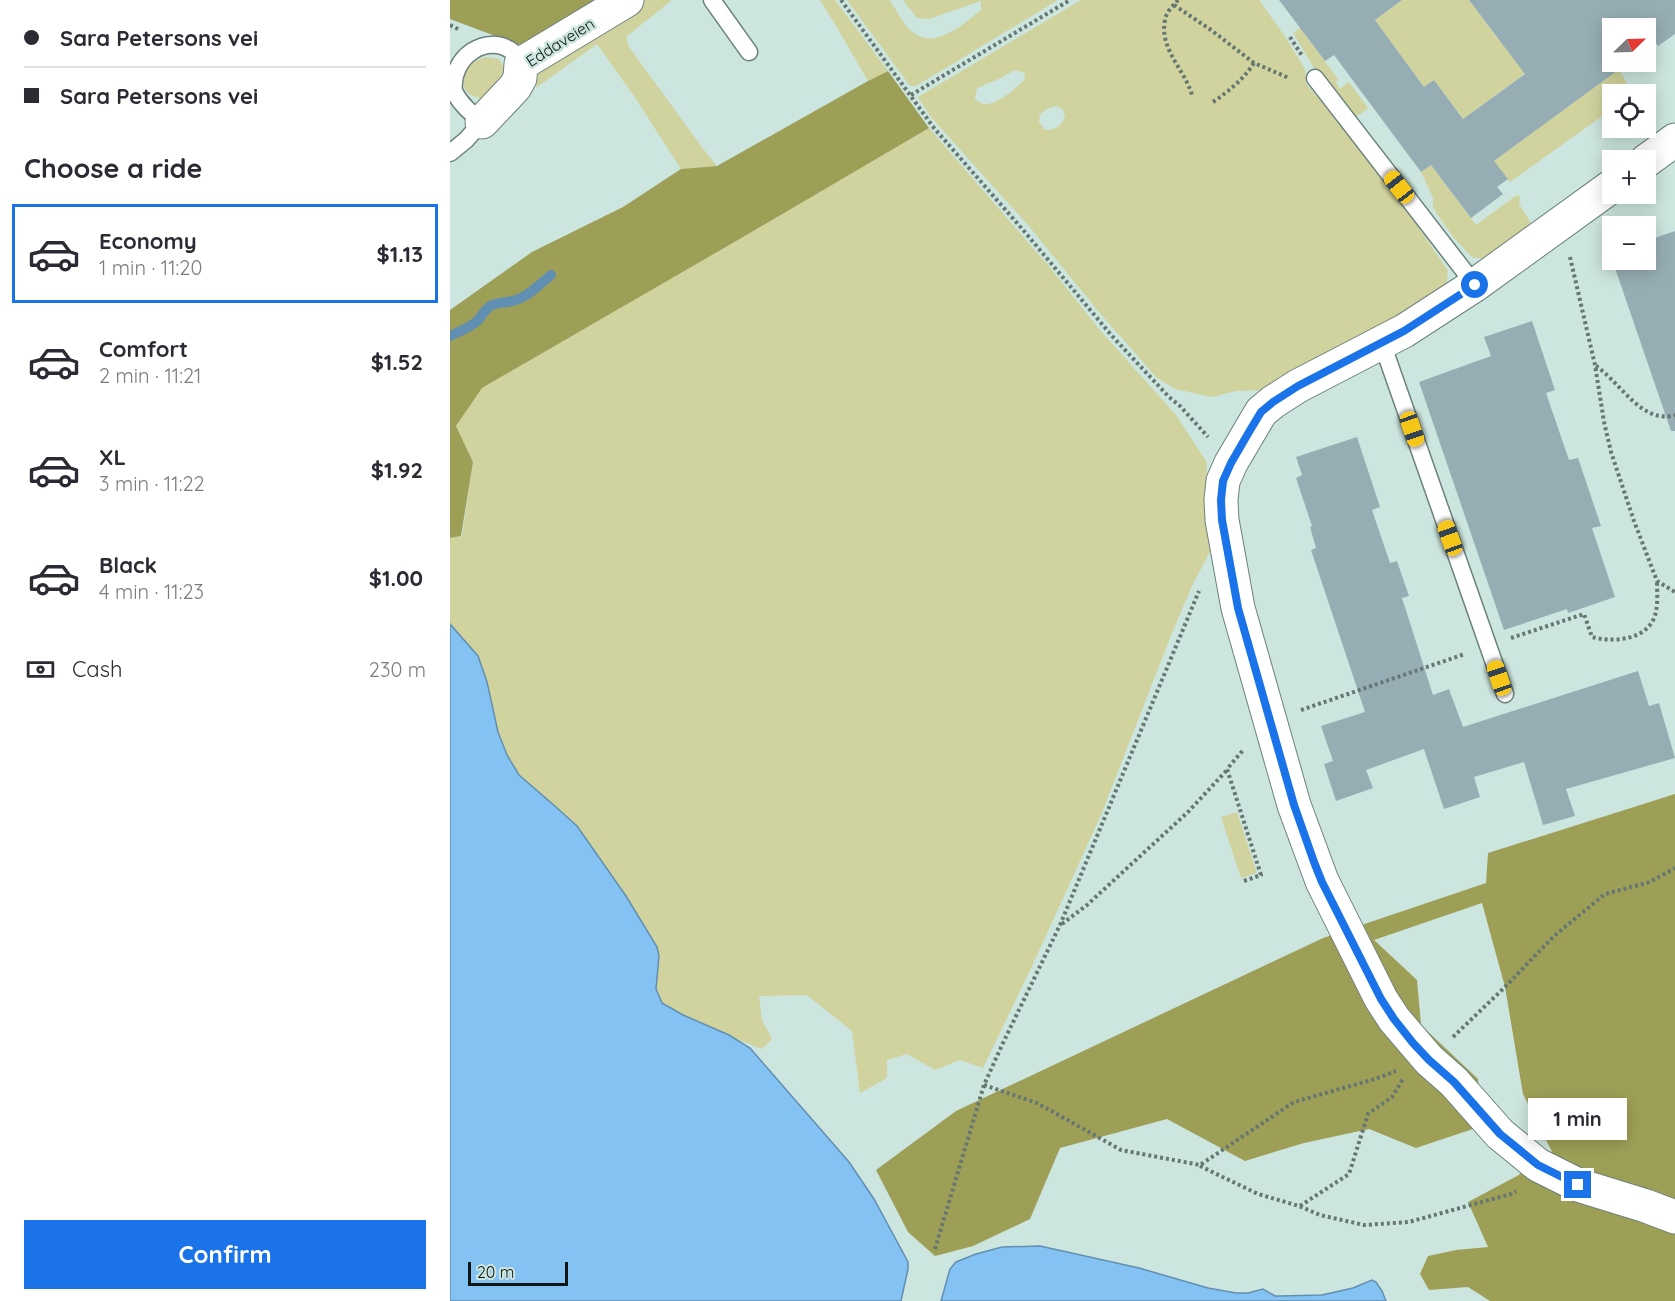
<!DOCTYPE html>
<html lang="en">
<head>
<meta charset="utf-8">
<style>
	:root { --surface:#fff; --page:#f2f2f3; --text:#2b2b33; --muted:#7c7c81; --line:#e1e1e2; --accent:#1a73e8 }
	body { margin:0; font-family:Quicksand,sans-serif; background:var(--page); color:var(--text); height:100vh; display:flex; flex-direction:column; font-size:22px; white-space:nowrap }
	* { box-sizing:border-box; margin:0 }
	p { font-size:20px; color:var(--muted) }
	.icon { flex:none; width:33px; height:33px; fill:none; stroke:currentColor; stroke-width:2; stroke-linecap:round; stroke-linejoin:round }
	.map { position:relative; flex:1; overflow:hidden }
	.drawer { display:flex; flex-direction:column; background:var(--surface); width:450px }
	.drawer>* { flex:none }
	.guide { display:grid; align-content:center; height:132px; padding:0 24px; background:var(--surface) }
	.needle { width:39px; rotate:67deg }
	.controls { position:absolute; left:1152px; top:18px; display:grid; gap:12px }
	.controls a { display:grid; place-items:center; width:54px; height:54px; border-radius:0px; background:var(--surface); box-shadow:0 3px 15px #0003; font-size:30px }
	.scale { position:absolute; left:18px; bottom:15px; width:100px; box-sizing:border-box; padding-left:6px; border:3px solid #0e1715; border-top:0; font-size:16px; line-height:21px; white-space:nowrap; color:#0e1715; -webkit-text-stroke:4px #cce5de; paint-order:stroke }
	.end { position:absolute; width:27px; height:27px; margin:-14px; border:8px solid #1a73e8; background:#fff; box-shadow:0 0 0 3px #fff }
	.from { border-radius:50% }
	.bubble { position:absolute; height:42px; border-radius:0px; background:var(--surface); box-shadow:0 3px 15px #0003; font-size:20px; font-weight:800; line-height:42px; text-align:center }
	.car { position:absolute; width:18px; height:36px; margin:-18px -9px; border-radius:8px; box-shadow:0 0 4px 2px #0007; background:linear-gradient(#f5c518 24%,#345 0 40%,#f5c518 0 76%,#345 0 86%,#f5c518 0) }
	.guide b { display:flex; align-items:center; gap:21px; height:57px; font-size:22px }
	.guide b+b { border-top:2px solid var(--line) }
	.guide i { width:15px; height:15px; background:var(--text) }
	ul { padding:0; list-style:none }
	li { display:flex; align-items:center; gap:18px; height:99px; margin:0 12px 9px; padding:0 12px; border:3px solid transparent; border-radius:0px }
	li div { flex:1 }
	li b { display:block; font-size:22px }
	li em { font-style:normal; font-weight:800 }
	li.active { border-color:var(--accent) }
	li>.icon { width:54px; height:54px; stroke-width:1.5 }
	h2 { padding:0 24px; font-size:27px; line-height:72px }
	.pay { display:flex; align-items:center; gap:15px; height:66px; padding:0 24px; font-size:22px }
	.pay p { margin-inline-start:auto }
	.action { display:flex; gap:12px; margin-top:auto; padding:12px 24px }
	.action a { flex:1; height:69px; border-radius:0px; background:var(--accent); color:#fff; font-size:24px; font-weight:800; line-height:69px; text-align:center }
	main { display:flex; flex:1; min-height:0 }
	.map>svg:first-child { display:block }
	.green { fill:#d1d39e; fill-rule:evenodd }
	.forest { fill:#9e9f57 }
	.water { fill:#85c2f4; stroke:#618fb1; stroke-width:1.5 }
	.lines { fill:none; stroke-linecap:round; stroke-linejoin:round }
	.stream { stroke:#618fb1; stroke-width:10 }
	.building { fill:#96aeb3 }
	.lane-casing { stroke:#6b827c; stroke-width:19 }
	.street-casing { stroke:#6b827c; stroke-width:35 }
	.path { stroke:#667672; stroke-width:4; stroke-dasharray:3 3; stroke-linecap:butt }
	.lane { stroke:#fff; stroke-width:16 }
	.street { stroke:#fff; stroke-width:33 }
	.route { stroke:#1a73e8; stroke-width:8 }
	.labels { text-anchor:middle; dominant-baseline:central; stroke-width:5; stroke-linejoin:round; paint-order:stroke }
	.street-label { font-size:16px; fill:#0e1715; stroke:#cce5de }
</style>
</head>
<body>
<main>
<section class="drawer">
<div class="guide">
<b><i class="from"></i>Sara Petersons vei</b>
<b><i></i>Sara Petersons vei</b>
</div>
<h2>Choose a ride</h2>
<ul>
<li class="active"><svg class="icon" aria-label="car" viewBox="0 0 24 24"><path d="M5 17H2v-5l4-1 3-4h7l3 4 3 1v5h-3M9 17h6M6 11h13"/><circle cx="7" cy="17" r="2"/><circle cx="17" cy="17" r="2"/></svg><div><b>Economy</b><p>1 min · 11:20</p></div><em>$1.13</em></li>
<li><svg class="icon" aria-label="car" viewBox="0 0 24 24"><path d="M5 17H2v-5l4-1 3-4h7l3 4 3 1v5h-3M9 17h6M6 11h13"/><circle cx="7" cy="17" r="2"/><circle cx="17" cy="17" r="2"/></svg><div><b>Comfort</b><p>2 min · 11:21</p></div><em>$1.52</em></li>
<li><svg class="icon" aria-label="car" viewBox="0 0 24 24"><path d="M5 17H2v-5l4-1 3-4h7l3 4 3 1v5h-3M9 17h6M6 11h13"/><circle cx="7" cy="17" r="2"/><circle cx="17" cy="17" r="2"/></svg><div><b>XL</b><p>3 min · 11:22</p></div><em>$1.92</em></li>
<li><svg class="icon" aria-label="car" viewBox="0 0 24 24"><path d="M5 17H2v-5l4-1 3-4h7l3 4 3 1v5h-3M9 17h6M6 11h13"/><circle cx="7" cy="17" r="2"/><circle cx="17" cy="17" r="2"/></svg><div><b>Black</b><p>4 min · 11:23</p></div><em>$1.00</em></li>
</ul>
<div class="pay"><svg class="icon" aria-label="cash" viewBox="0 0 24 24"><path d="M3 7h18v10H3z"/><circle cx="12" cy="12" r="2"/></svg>Cash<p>230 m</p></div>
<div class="action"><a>Confirm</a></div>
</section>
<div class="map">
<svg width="1225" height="1301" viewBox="0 0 1225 1301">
	<rect width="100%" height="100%" fill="#cce5de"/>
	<g class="green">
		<path d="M190,0H222L176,37L179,47L251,146L267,166L231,169L186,99L147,44L87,87L82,82L93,69Z"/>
		<path d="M370,0H385L438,71L418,81L388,29Z"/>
		<path d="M397,0H440C447,12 456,30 469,36C490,46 516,22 531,10V1L479,19L467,18L453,0H608L466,86H460Z"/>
		<path d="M631,0H809L836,38L855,69L856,84C909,142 955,206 998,271L996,290L814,390L786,391L762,397L725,389L707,378L649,312L578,225L480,116L468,97ZM565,70L574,73L575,79C566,88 547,106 533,104C531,103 526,100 525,99L527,88L551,78ZM606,106L613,109L615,117C610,127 606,130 595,130L589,122L590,114L599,108Z"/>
		<path d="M952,0H1019L1048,39L1084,67L1013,119L984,80L974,87L925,20Z"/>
		<path d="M850,28L888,79L886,82L890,89L899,82L918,108L906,117L864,68L843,33Z"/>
		<path d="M36,57L49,59L56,71L36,99C4,98 7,64 36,57Z"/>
		<path d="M1169,69L1183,94H1162V109L1060,182L1044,161Z"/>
		<path d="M479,128L603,271L649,329L726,415L756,461L764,544L742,586L722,633L651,815L583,964L533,1068L510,1060L485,1070L457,1054L437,1060V1078L410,1093L402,1031L357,995L309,996L312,1020L322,1039L312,1049L284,1038L300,1048L399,1162L424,1199L458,1262V1269L451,1301L0,1039V538L12,536L23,462L6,426L32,388L300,233Z"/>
		<path d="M981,165L1026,225L1064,197L1069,195L1070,199L1069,204L1081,223L1036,258H1023L1004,238L987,214L983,206V198L971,172Z"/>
		<path d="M787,812L807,873L791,878L771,817Z"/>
	</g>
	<g class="forest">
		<path d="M0,0H165L77,44H67L0,19Z"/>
		<path d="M438,71L479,128L300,233L32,388L6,426L23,462L11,536L0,538V310L82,252L173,207L231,169L267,166L418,81Z"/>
		<path d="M1225,794V1301H1040L1018,1287L979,1290L970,1274L978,1256L1006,1250L1038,1247L1018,1202L1067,1176L1102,1152L1073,1094L1055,987L1032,903L924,940L967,980L971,1025L1028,1079L1032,1126L966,1148L919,1129L854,1143L795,1161L717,1119L610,1148L580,1219L523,1246L485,1256L458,1232L426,1170L506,1111L873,938L1036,883L1038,853Z"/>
	</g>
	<g class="water">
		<path d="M0,624L28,656L37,682L48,732L57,755L69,775L106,807L127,826L176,896L207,947L209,956L206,989L212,1003L233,1015L279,1035L300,1048L399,1162L424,1199L458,1262V1269L451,1301H0Z"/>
		<path d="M590,1246L689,1268L758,1288L786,1293H798L813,1289L825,1296H829L872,1295L903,1288L922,1280L926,1282L932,1291L936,1301H491L500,1269L506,1262L526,1254L552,1247Z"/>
	</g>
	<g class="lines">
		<path class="stream" d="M0,336C8,332 19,328 26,322C32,317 34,309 42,305C50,302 58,303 66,300C79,296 90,284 101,275"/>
	</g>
	<g class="building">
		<path d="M829,0H952L925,20L974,87L984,80L1013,119L1075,74L1019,0H1225V34L1208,46L1205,42L1196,49V28H1162V62H1179L1044,161L1058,179L1047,187L1053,194L1021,218L981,165L971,172L884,55L875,61Z"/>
		<path d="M1225,231V431H1221L1165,268L1176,265L1174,260H1196V241Z"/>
		<path d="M1082,321L1105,390L1096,393L1119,460L1128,458L1151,526L1142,528L1165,597L1118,613L1117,609L1054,630L969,382L1041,356L1034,337Z"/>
		<path d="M907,437L930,507L922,510L940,563L947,561L959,596L952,598L983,695L999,689L1013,727L1188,671L1199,706L1209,703L1225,758L1116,789L1125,816L1093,825L1074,762L1024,777L1030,797L994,809L974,749L916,770L923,788L886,801L874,764L883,761L871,726L915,712L861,550L866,548L860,527L862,526L846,478L852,475L846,457Z"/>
	</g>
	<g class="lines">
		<g class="lane-casing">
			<g id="lane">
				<path d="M262,0L299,52"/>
				<path d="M865,78L1025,285"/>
				<path d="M0,153L16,140L32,122C21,113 10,104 4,91C0,57 37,32 63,52C66,55 69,60 71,64"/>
				<path d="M932,343L1055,694"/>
			</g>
		</g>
		<g class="street-casing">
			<g id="street">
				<path d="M32,122L65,87L70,78L71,64L177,0"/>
				<path d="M1196,161L1225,140"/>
				<path d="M1162,186L1025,285L954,331L848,386L823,402L811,412L781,463L773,481L771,500L772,520L788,608L844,805L872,881L931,999L944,1019L979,1060L1004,1082L1050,1134L1088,1165L1128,1185L1196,1206L1225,1217"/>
			</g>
		</g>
		<g class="path">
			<path d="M391,0L484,128L574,231L662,336L719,397L730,406L758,437"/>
			<path d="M728,0C723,6 716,12 715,20C709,49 735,70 742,95"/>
			<path d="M724,5L761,30L804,63L839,78"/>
			<path d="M0,25L10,30"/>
			<path d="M840,37L853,57"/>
			<path d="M461,95L620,0"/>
			<path d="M763,102C779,91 793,80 804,63"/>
			<path d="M1120,257L1145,365L1154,422L1161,452L1184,521L1207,581L1225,592"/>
			<path d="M1146,366C1170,382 1192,425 1225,415"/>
			<path d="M1061,638L1134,614L1142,637C1160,642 1191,641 1202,622C1209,611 1207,594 1207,581"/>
			<path d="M851,710L1015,654"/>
			<path d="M794,881L811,875L777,769L794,749"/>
			<path d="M612,924L637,905L738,812L777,770"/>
			<path d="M1003,1037L1055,987L1104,936L1155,894L1200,882L1225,868"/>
			<path d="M534,1085L587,1103L671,1150L750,1165L844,1102L925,1079L946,1071"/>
			<path d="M750,1166L808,1194L849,1206L870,1215L914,1225L959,1222L1061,1194L1066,1191"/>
			<path d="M850,1206L899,1174L918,1114L942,1097L953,1079"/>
			<path d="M485,1249L534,1085L552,1045L610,925L749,591"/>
		</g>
		<use href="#lane" class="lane"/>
		<use href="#street" class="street"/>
	</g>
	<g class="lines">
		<path class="route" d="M1025,285L954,331L848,386L823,402L811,412L799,432L781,463L773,481L771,500L772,520L788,608L844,805L864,862L872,882L931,999L944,1019L963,1043L979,1060L1004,1082L1050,1134L1088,1165L1128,1185"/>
	</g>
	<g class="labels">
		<g class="street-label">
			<text transform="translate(110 42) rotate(-32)">Eddaveien</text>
		</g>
	</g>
</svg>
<div class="controls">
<a><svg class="needle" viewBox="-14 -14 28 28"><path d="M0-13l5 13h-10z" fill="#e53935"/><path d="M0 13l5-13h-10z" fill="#7c7c81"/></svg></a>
<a><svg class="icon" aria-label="locate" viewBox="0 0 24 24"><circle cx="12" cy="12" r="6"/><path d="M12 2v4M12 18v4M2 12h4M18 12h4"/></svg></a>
<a>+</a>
<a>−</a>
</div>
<div class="scale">20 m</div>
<i class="end from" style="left:1025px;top:285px"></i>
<i class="end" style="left:1128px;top:1185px"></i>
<div class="bubble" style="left:1078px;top:1098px;width:99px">1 min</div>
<i class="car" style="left:949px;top:187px;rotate:322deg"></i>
<i class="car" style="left:962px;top:429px;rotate:161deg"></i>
<i class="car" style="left:1000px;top:538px;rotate:340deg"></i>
<i class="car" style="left:1049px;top:678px;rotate:341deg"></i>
</div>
</main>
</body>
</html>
